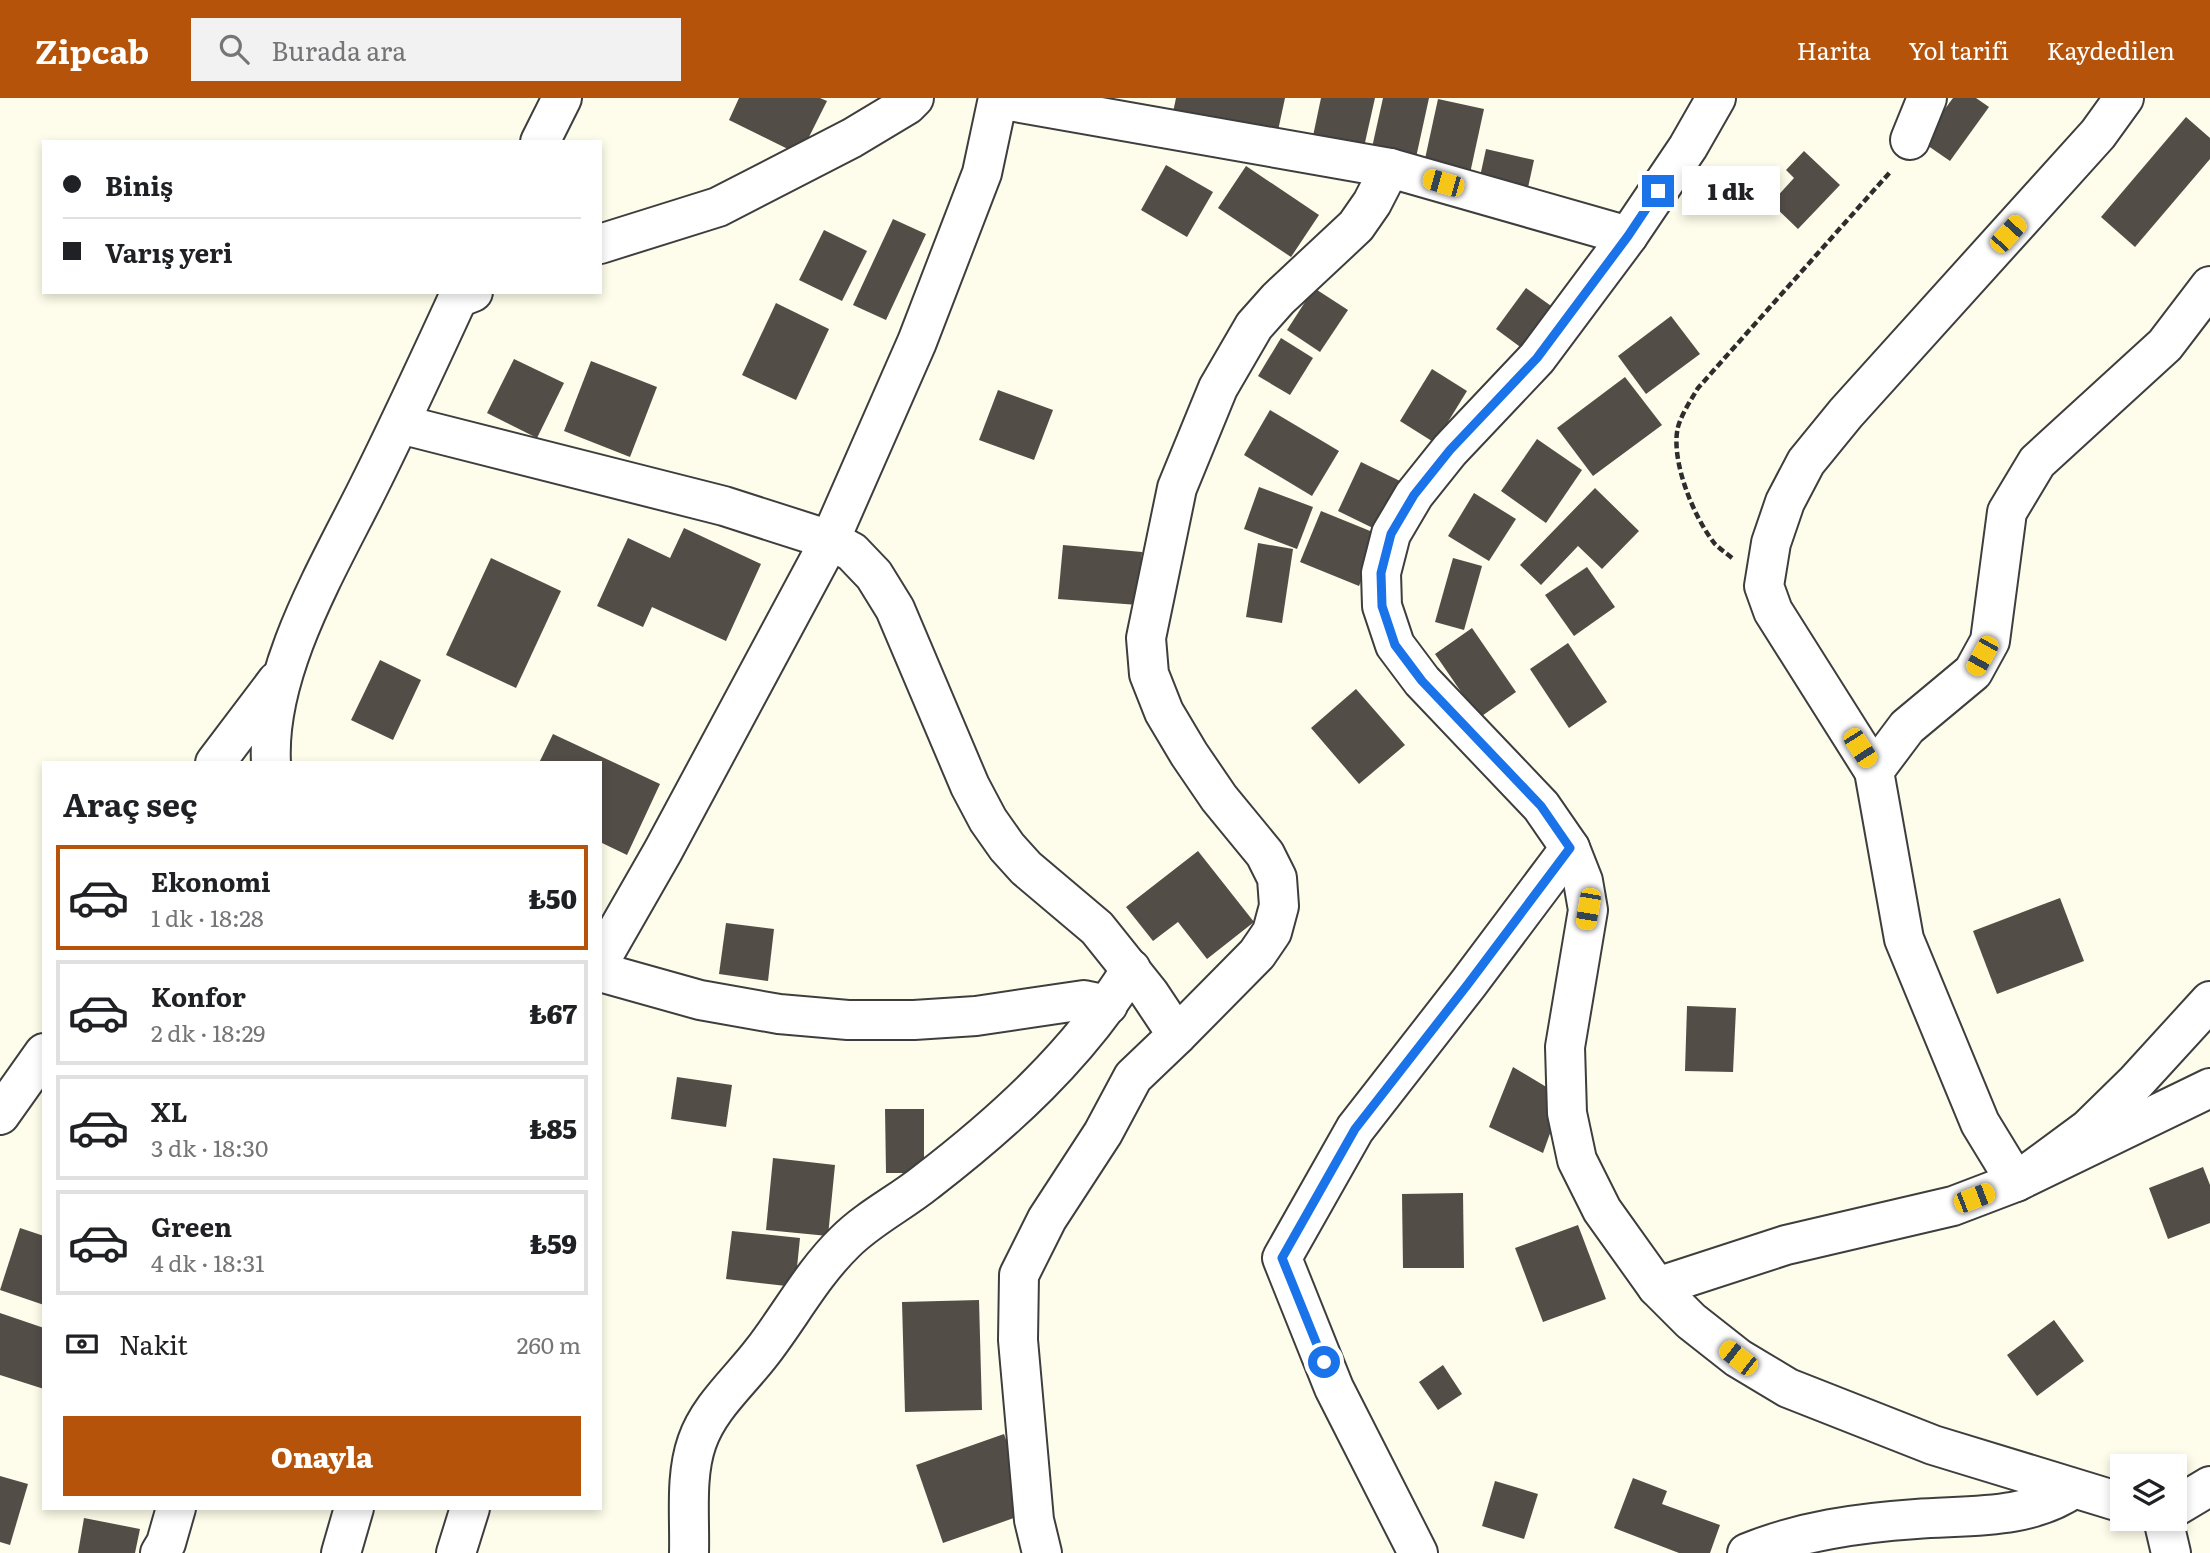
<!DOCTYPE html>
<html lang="tr">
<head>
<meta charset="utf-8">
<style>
	:root { --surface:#fff; --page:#f2f2f2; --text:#202124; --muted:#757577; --line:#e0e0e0; --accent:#b45309 }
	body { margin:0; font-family:Literata,serif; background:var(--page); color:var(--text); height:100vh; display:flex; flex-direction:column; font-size:26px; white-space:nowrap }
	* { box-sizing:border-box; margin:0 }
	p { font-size:23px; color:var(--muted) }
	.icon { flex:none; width:38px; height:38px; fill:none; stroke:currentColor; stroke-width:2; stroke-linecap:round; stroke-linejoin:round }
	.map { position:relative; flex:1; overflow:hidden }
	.sheet { position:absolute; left:42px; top:663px; width:560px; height:749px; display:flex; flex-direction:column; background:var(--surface); border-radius:0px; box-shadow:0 4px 10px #0003 }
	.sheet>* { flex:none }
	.hud { position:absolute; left:42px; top:42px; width:560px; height:154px; border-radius:0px; box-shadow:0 4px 10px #0003; display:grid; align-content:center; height:154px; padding:0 21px; background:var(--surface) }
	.buttons { position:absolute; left:2110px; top:1356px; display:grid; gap:14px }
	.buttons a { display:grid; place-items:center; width:77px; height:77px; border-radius:0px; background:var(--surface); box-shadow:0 4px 10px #0003; font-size:35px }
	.end { position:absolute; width:32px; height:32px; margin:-16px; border:9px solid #1a73e8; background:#fff; box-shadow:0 0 0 4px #fff }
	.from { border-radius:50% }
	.bubble { position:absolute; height:49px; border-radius:0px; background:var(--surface); box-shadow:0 4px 10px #0003; font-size:23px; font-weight:800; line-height:49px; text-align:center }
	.car { position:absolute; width:21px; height:42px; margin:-21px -10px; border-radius:9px; box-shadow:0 0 5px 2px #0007; background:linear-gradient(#f5c518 24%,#345 0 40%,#f5c518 0 76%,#345 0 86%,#f5c518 0) }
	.hud b { display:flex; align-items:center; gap:24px; height:66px; font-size:26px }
	.hud b+b { border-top:2px solid var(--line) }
	.hud i { width:18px; height:18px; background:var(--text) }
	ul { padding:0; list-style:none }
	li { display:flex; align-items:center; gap:21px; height:105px; margin:0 14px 10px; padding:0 7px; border:4px solid var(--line); border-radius:0px }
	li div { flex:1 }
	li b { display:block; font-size:26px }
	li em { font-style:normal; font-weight:800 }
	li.on { border-color:var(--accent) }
	li>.icon { width:63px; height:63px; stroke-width:1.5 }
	h2 { padding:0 21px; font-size:32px; line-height:84px }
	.pay { display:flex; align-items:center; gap:18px; height:77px; padding:0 21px; font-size:26px }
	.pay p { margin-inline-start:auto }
	.action { display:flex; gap:14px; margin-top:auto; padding:14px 21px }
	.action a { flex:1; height:80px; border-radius:0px; background:var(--accent); color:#fff; font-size:28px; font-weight:800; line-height:80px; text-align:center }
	header { display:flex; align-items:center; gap:42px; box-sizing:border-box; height:98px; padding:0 35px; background:var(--accent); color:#fff }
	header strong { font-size:33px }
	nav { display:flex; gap:38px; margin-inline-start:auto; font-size:24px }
	.search { width:490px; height:63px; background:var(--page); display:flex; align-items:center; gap:18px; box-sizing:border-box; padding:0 24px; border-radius:0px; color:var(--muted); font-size:26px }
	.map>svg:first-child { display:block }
	.building { fill:#534d48 }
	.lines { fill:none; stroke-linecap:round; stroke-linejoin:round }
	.minor-casing { stroke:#3e3e3e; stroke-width:42 }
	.path { stroke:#2d2d2d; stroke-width:4.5; stroke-dasharray:7 3.5; stroke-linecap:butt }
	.minor { stroke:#fff; stroke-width:38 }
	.route { stroke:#1a73e8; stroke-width:9 }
</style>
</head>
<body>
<header>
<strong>Zipcab</strong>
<div class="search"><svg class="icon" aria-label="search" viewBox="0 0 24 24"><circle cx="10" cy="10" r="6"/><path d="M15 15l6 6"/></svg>Burada ara</div>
<nav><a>Harita</a><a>Yol tarifi</a><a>Kaydedilen</a></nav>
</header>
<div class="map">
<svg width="2210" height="1455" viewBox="0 0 2210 1455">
	<rect width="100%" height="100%" fill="#fefcea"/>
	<g class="building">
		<path d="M739,0H820L827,3L800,57L729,22Z"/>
		<path d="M1176,0H1285L1276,42L1172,19Z"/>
		<path d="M1321,0H1375L1364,49L1313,38Z"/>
		<path d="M1383,0H1429L1415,64L1371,54Z"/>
		<path d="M1953,0H1976L1989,9L1950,63L1921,43Z"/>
		<path d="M1438,1L1484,11L1469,80L1423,70Z"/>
		<path d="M2186,19L2210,40V61L2135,149L2101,119Z"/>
		<path d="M1486,51L1534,62L1527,94L1479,83Z"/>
		<path d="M1804,53L1840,87L1798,131L1771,105L1794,80L1786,72Z"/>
		<path d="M1166,67L1213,94L1187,139L1141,112Z"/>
		<path d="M1246,68L1319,117L1291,159L1218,110Z"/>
		<path d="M893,121L926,136L886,222L853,207Z"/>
		<path d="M824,132L867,153L842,203L799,182Z"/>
		<path d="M1314,190L1348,212L1320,254L1287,232Z"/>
		<path d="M1526,190L1561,215L1531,257L1496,231Z"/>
		<path d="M776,205L829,231L796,302L742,277Z"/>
		<path d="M1671,218L1700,256L1646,296L1618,258Z"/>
		<path d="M1281,240L1313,260L1290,297L1258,278Z"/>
		<path d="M514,261L564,285L537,340L487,315Z"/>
		<path d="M591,263L657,289L630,359L564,333Z"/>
		<path d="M1432,271L1467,293L1435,345L1400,323Z"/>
		<path d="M1625,279L1662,327L1593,378L1557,330Z"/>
		<path d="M998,292L1053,312L1034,362L979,342Z"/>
		<path d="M1270,312L1339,353L1312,398L1244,357Z"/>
		<path d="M1537,341L1582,372L1546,425L1501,393Z"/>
		<path d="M1361,364L1402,384L1379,433L1338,413Z"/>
		<path d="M1259,389L1313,409L1297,451L1244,431Z"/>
		<path d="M1595,390L1639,433L1602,471L1578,448L1541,487L1520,467Z"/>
		<path d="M1474,395L1516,421L1489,463L1448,438Z"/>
		<path d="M1321,413L1380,437L1359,488L1300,464Z"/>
		<path d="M684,430L761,466L726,543L652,509L643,529L597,508L628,440L670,460Z"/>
		<path d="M1258,445L1293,451L1282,525L1246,519Z"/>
		<path d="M1063,447L1142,454L1138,507L1058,501Z"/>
		<path d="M491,460L561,493L516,590L446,557Z"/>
		<path d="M1453,460L1482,468L1464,532L1435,524Z"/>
		<path d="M1587,469L1615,509L1574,538L1545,497Z"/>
		<path d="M1472,530L1516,594L1479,620L1435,556Z"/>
		<path d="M1568,545L1607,604L1569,630L1530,571Z"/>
		<path d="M380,562L421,582L393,642L351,622Z"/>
		<path d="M1356,591L1405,647L1359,686L1311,630Z"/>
		<path d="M553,636L660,686L627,757L600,744V665H539Z"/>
		<path d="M1198,753L1254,824L1207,861L1178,824L1153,843L1126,809Z"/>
		<path d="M2060,800L2084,863L1997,896L1973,833Z"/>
		<path d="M726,825L774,831L768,883L719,876Z"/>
		<path d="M1687,908L1736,910L1733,974L1685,973Z"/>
		<path d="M1513,969L1563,999L1543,1055L1489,1029Z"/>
		<path d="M677,979L732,987L726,1029L671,1021Z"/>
		<path d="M885,1011H924V1075H886Z"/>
		<path d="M773,1060L835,1067L828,1138L766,1132Z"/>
		<path d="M2203,1069L2210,1087V1125L2168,1141L2149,1090Z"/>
		<path d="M1463,1095L1464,1170H1403L1402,1096Z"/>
		<path d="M1578,1127L1606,1201L1543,1224L1515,1150Z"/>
		<path d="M20,1130L44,1138V1207L0,1192Z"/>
		<path d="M732,1133L800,1140L795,1189L726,1181Z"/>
		<path d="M979,1202L982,1312L905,1314L902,1204Z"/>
		<path d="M0,1215L44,1230V1291L0,1277Z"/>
		<path d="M2054,1222L2084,1263L2037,1298L2007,1257Z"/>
		<path d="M1443,1267L1462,1296L1438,1312L1419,1284Z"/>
		<path d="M1004,1336L1031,1414L943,1445L916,1367Z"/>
		<path d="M0,1378L28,1386L10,1447L0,1444Z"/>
		<path d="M1633,1380L1667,1393L1662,1406L1720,1427L1710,1455H1679L1614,1430Z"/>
		<path d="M1495,1383L1538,1396L1524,1441L1482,1428Z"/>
		<path d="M84,1420L140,1431L135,1455H78Z"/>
	</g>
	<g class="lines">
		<g class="minor-casing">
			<g id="minor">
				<path d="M1716,0L1688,49L1628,138L1537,260L1450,352L1414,397L1391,436L1381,475L1382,508L1395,547L1422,583L1541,708L1570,750L1583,783L1588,812L1565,949L1567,1015L1577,1062L1602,1112L1657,1189L1691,1223L1738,1260L1788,1290L1933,1347L2123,1405"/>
				<path d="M998,1L1390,70L1628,138"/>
				<path d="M1910,42L1927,0"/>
				<path d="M540,44L562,0"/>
				<path d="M600,146L718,109L852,40L907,7L914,0"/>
				<path d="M2210,188L2165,247L2037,364L2007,414L1990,543L1973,574L1907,629L1874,673L1904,841L1980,1025L2016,1084L2210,990"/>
				<path d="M400,326L724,408L830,442L852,454L874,477L895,511L970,688L988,722L1007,749L1026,770L1097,830L1149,895L1177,937L1133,979L1103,1035L1047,1121L1019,1177L1018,1242L1034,1422L1042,1455"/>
				<path d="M215,665L277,583"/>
				<path d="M271,665C266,572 329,469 369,388C400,326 429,263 458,200L473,194"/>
				<path d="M1874,673L1773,513L1764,488L1771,445L1785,404L1806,364L1846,315L2098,36L2124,0"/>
				<path d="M600,863L663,753L830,442L917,244L982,75L998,0"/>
				<path d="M600,874L700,902L779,916L848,922H914L976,918L1084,902L1108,907"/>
				<path d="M1177,937L1257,856L1272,834L1279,808L1277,780L1265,756L1219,700L1189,656L1164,614L1149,576L1146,540L1177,390L1218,290L1254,228L1278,201L1356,128L1372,105L1390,70"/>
				<path d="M0,1017L44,955"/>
				<path d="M1657,1189L1786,1147L1953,1108L2016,1084L2088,1031L2136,984L2210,903"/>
				<path d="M2175,1409L2210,1388"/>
				<path d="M2163,1421L2171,1455"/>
				<path d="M160,1455L166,1445L176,1410"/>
				<path d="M341,1455L354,1410"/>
				<path d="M456,1455L470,1410"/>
				<path d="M689,1455C690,1419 685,1378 697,1344C709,1309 740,1283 762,1254C790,1218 812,1176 845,1144C869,1120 900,1105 926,1084C1004,1024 1079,956 1131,871"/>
				<path d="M1418,1455L1334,1290L1282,1160L1355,1031L1468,886L1570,750"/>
				<path d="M1747,1455C1801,1433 1858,1425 1916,1421C1969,1417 2027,1422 2073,1391"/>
			</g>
		</g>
		<path class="path" d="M1732,460C1726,455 1720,451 1715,446C1694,420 1670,362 1678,329C1682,315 1691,302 1698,290L1891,73"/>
		<use href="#minor" class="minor"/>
	</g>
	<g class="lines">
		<path class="route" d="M1324,1264L1282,1160L1355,1031L1468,886L1570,750L1541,708L1422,583L1395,547L1382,508L1381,475L1391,436L1414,397L1450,352L1537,260L1628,138L1658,93"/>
	</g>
</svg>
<div class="buttons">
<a><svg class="icon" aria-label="layers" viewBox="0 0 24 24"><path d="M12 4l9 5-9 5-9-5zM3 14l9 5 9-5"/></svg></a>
</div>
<i class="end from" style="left:1324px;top:1264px"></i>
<i class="end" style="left:1658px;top:93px"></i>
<div class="bubble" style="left:1682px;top:68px;width:98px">1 dk</div>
<i class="car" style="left:1443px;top:85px;rotate:286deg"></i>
<i class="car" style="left:2008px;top:136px;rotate:42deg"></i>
<i class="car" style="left:1982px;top:558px;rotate:209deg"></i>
<i class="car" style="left:1860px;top:650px;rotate:147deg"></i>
<i class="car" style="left:1588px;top:811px;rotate:190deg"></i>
<i class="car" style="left:1974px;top:1100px;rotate:69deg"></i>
<i class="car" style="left:1738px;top:1260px;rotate:308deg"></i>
<div class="hud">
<b><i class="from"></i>Biniş</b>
<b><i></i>Varış yeri</b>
</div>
<section class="sheet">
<h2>Araç seç</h2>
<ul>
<li class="on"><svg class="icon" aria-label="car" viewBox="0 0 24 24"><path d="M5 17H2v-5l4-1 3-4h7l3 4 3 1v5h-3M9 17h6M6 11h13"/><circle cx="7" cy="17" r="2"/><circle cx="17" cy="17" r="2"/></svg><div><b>Ekonomi</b><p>1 dk · 18:28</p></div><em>₺50</em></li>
<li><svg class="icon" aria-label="car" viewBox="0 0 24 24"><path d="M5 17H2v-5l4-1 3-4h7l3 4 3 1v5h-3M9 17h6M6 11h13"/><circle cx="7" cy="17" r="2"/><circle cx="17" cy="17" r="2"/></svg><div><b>Konfor</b><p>2 dk · 18:29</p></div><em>₺67</em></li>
<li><svg class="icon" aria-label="car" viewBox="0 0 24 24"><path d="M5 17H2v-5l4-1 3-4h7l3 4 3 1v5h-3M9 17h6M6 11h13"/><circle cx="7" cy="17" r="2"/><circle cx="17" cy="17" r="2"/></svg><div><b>XL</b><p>3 dk · 18:30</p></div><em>₺85</em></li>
<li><svg class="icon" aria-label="car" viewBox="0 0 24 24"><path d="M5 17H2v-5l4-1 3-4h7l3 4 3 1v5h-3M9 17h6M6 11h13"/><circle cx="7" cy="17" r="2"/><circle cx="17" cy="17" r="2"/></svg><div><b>Green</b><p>4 dk · 18:31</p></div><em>₺59</em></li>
</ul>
<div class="pay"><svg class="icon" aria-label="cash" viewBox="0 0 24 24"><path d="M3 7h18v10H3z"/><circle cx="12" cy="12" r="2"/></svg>Nakit<p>260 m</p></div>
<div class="action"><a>Onayla</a></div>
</section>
</div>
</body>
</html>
